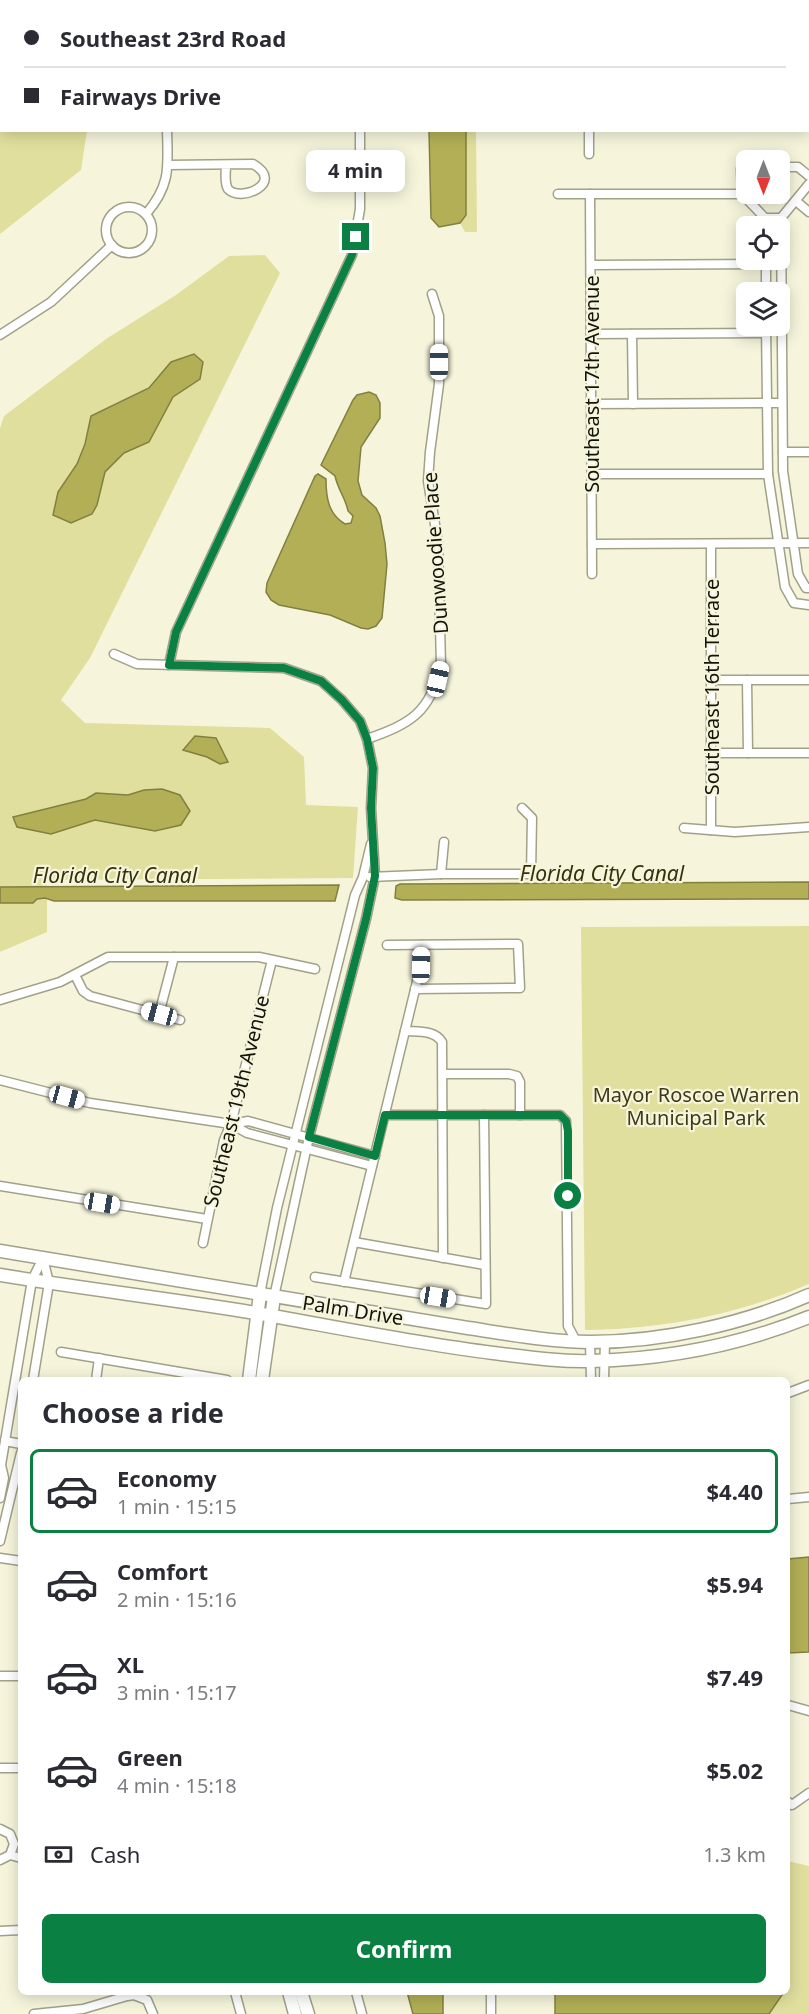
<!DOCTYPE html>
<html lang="en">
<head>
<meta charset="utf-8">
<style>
	:root { --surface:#fff; --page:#f7f7f7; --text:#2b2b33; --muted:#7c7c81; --line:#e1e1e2; --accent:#0b8043 }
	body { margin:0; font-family:"Noto Sans",sans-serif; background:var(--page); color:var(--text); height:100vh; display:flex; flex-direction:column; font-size:22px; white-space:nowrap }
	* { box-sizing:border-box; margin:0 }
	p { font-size:20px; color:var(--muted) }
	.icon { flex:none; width:33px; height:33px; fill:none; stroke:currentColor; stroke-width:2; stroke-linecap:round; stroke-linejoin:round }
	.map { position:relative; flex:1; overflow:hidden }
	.side { position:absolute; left:18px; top:1377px; width:772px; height:618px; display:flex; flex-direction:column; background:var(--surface); border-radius:9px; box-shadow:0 3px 15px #0003 }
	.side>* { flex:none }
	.guide { position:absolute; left:0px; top:0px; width:810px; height:132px; box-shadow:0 3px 15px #0003; display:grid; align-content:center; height:132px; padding:0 24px; background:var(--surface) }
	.needle { width:39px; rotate:180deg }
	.fabs { position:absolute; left:736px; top:150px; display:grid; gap:12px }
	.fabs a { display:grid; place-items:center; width:54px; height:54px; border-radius:9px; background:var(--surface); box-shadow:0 3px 15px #0003; font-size:30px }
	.end { position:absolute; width:27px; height:27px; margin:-14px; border:8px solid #0b8043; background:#fff; box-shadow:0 0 0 3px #fff }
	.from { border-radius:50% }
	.bubble { position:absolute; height:42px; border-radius:9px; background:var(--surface); box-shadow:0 3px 15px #0003; font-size:20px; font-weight:700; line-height:42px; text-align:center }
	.car { position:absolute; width:18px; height:36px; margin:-18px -9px; border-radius:8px; box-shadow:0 0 4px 2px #0007; background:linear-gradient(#fff 24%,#345 0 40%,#fff 0 76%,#345 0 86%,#fff 0) }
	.guide b { display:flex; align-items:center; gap:21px; height:57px; font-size:22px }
	.guide b+b { border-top:2px solid var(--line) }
	.guide i { width:15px; height:15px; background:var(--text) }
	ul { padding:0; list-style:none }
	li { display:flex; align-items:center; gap:18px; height:84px; margin:0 12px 9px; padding:0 12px; border:3px solid transparent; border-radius:9px }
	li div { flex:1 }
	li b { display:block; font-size:22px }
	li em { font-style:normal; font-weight:700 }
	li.selected { border-color:var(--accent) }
	li>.icon { width:54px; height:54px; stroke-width:1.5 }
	h2 { padding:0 24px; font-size:27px; line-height:72px }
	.pay { display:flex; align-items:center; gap:15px; height:66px; padding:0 24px; font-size:22px }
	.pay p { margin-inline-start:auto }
	.button { display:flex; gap:12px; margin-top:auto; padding:12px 24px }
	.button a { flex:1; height:69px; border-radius:9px; background:var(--accent); color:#fff; font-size:24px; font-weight:700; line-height:69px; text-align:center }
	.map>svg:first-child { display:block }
	.green { fill:#e1df9e }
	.water { fill:#b2af56; stroke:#82803f; stroke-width:1.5 }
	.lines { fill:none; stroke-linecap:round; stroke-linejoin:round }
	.street-casing { stroke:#a1a18a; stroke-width:11 }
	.secondary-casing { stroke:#a1a18a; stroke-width:15 }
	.street { stroke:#fff; stroke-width:8 }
	.secondary { stroke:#fff; stroke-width:12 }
	.route { stroke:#0b8043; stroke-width:8 }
	.labels { text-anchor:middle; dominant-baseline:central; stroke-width:4.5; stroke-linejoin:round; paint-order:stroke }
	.street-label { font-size:20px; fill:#13130a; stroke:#f6f5dc }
	.park-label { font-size:20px; fill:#3d3b15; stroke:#f6f5dc }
	.water-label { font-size:21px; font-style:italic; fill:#33320b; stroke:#f6f5dc }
</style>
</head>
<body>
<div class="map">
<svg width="809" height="2014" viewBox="0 0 809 2014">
	<rect width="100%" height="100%" fill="#f6f5dc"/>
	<g class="green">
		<path d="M0,123L2,130L87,131L81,170L0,234Z"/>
		<path d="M466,131H476L477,232H465L460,223L466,215Z"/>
		<path d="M265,255L280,273L90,658L61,700L85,723L270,728L304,757L306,805L358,807L353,878L47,880V932L0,952V428L4,416L106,339L176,295L229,256Z"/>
		<path d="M809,926V1284C736,1315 664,1329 585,1330L581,927Z"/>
		<path d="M788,1861L809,1866V2014H575V1992H788Z"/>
	</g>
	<g class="water">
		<path d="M0,0H467L2,2L0,32Z"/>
		<path d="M429,131H466V215L460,223L439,227L431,218Z"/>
		<path d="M194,354L203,362L200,379L173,397L149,442L124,453L105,472L97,505L92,514L71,523L53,515L58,492L77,464L85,444L91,416L149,388L171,362Z"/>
		<path d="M369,392L376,395L380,403V418L361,447L358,481L362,495L376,508L380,516L385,543L387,564L382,618L376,626L368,629L361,628L330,615L279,605L271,600L266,592L267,583L315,476L318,474L326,479C326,497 328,514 345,524L351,523L353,516L348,511C346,499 338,490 335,476L321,465L353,400L357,395Z"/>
		<path d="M195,736L216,738L228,762L220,764L207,757L183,750Z"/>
		<path d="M162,789L180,795L190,811L181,825L155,831L95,820L51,834L17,827L13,817L86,799L96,793L128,795L144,790Z"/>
		<path d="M809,882V899L402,900L395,898L396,886L400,884Z"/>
		<path d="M339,885L335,901H54L45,898L37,899L33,903H0V887Z"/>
		<path d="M809,1557V1652L788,1653V1559Z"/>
		<path d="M407,1992H443V2014H413Z"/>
		<path d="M555,1992H784L769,2014H555Z"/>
	</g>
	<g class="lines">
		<g class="street-casing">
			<g id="street">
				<path d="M559,0H607"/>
				<path d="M797,2V0"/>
				<path d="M808,13L809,14"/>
				<path d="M0,102H2"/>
				<path d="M808,126H809"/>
				<path d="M589,130V154"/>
				<path d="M168,165L253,164C286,183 240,203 228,189C224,183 226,172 226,165"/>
				<path d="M780,167H798L809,176"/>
				<path d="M747,169H741L742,194L765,218H781"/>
				<path d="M809,184L781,218L783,471L798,574L806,588H809"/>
				<path d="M558,194H742"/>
				<path d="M590,194L592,574"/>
				<path d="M796,201L809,212"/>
				<circle cx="129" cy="230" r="23"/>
				<path d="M146,214C171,185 168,167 167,130"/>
				<path d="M766,260V292"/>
				<path d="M591,265L766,264"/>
				<path d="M766,326L768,474L785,587L794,603L809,605"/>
				<path d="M591,334L767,333"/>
				<path d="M632,334L633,404"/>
				<path d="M0,335L51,302L112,245"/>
				<path d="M591,404L782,403"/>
				<path d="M783,452H809"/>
				<path d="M592,474H768"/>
				<path d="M592,544L809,543"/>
				<path d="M711,544V830"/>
				<path d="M114,654L137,664L284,668L321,681L342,700L360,721L367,739L373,768L371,808L375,876L366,919L309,1137L274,1297"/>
				<path d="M169,665L176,632L352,255L360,209V130"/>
				<path d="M711,680H809"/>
				<path d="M747,680L748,753"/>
				<path d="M367,739C410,724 430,713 441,666L438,543L428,481L430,452L439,384V316L432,294"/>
				<path d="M711,753H809"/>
				<path d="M684,828L735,832L809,827"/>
				<path d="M441,874L444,842"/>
				<path d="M370,877L441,874H531L532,818L522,808"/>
				<path d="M387,945L518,944L520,988L415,989"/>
				<path d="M75,975L83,991L90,996L180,1020"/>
				<path d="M0,1000L60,982L108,957H259L315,969"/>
				<path d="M159,1014L174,957"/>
				<path d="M405,1031C418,1032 435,1030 442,1042L443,1258"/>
				<path d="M443,1074H509L517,1076L520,1082V1115"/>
				<path d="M0,1080L90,1103L231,1124L247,1133L372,1166"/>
				<path d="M385,1115H560L566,1121L568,1326L576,1341"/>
				<path d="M231,1124L248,1121L375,1156"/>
				<path d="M0,1186L207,1219"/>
				<path d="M354,1242L485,1265"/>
				<path d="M203,1243L224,1140L231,1124L272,960"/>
				<path d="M315,1277L486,1304L484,1115"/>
				<path d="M344,1282L421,965L422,945"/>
				<path d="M260,1294L277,1208L355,895L363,877L371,844"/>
				<path d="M590,1342L591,1380"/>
				<path d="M61,1352L227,1380"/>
				<path d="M33,1380L49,1283L43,1258"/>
				<path d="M96,1380L99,1358"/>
				<path d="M604,1380L605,1341"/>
				<path d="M788,1393L809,1385"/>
				<path d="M5,1441L21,1444"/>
				<path d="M0,1498L4,1478L1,1465L32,1280L43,1258"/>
				<path d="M788,1499L809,1497"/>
				<path d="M0,1541L21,1453"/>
				<path d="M0,1558L21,1561"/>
				<path d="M0,1676H21"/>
				<path d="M788,1705L809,1711"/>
				<path d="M0,1768H21"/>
				<path d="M788,1802L792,1805L809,1793"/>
				<path d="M0,1829L10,1834L14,1844L10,1855L0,1860"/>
				<path d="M10,1855L21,1858"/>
				<path d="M0,1931L21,1930"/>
				<path d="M235,1992L241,2014"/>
				<path d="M356,1992L362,2014"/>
				<path d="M491,1992V2014"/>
				<path d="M34,2014L83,2009L127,1996L134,1995L147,2000L153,2014"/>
			</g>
		</g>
		<g class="secondary-casing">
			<g id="secondary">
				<path d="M0,1251L468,1328C508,1334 550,1342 591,1342C662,1342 744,1324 809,1295"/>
				<path d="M0,1275C85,1289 171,1299 256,1313C335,1327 413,1343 493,1353C526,1357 559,1362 592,1361C667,1359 740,1345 809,1317"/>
				<path d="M249,1380L260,1294"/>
				<path d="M262,1380L274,1297"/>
				<path d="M289,1992L295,2014"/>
				<path d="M301,1992L308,2014"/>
			</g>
		</g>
		<use href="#street" class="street"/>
		<use href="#secondary" class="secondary"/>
	</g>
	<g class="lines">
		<path class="route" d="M356,237L352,255L176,632L169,665L284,668L321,681L342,700L360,721L367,739L373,768L371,808L375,876L366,919L309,1137L375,1156L385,1115H560L566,1121L568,1131V1196"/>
	</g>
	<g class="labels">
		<g class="street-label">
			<text transform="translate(591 384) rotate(-90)">Southeast 17th Avenue</text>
			<text transform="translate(435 553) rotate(-94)">Dunwoodie Place</text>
			<text transform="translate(711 687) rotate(-90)">Southeast 16th Terrace</text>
			<text transform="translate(236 1101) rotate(-76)">Southeast 19th Avenue</text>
			<text transform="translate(353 1310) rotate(9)">Palm Drive</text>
		</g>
		<g class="park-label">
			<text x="696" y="1094">Mayor Roscoe Warren<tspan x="696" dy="23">Municipal Park</tspan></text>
		</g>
		<g class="water-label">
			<text x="602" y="873">Florida City Canal</text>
			<text x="115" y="875">Florida City Canal</text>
		</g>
	</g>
</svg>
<div class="fabs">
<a><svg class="needle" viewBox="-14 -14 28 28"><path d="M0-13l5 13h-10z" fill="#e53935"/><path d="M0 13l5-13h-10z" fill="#7c7c81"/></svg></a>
<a><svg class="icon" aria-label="locate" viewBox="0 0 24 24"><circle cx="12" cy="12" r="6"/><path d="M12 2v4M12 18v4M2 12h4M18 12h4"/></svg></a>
<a><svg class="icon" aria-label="layers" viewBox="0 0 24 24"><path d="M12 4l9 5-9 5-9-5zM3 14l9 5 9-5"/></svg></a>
</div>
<i class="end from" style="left:568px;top:1196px"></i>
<i class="end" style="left:356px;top:237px"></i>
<div class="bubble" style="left:306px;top:150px;width:99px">4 min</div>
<i class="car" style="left:439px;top:362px;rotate:0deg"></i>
<i class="car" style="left:438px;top:679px;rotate:13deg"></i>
<i class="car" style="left:421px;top:965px;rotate:1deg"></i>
<i class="car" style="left:159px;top:1014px;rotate:285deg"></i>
<i class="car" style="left:67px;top:1097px;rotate:105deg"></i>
<i class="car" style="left:102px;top:1203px;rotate:99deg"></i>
<i class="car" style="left:438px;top:1297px;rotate:99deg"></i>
<div class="guide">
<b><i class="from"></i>Southeast 23rd Road</b>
<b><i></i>Fairways Drive</b>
</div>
<section class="side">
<h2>Choose a ride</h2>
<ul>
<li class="selected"><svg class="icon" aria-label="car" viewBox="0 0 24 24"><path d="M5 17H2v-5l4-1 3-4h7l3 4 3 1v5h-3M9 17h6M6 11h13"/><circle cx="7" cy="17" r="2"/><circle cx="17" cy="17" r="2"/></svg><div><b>Economy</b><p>1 min · 15:15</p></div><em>$4.40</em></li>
<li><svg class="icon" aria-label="car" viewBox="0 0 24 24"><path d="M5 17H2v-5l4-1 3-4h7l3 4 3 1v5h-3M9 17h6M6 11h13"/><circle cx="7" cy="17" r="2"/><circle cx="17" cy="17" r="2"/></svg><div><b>Comfort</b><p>2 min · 15:16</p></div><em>$5.94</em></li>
<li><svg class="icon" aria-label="car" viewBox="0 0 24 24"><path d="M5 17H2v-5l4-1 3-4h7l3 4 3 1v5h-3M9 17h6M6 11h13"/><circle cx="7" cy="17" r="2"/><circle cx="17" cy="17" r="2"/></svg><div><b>XL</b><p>3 min · 15:17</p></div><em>$7.49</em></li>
<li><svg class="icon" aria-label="car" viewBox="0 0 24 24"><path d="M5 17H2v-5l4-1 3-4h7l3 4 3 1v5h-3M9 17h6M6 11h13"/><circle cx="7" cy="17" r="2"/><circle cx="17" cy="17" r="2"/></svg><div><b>Green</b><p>4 min · 15:18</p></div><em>$5.02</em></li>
</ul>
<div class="pay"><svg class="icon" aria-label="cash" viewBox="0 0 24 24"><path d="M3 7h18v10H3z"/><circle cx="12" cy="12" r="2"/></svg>Cash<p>1.3 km</p></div>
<div class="button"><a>Confirm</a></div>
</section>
</div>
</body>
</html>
